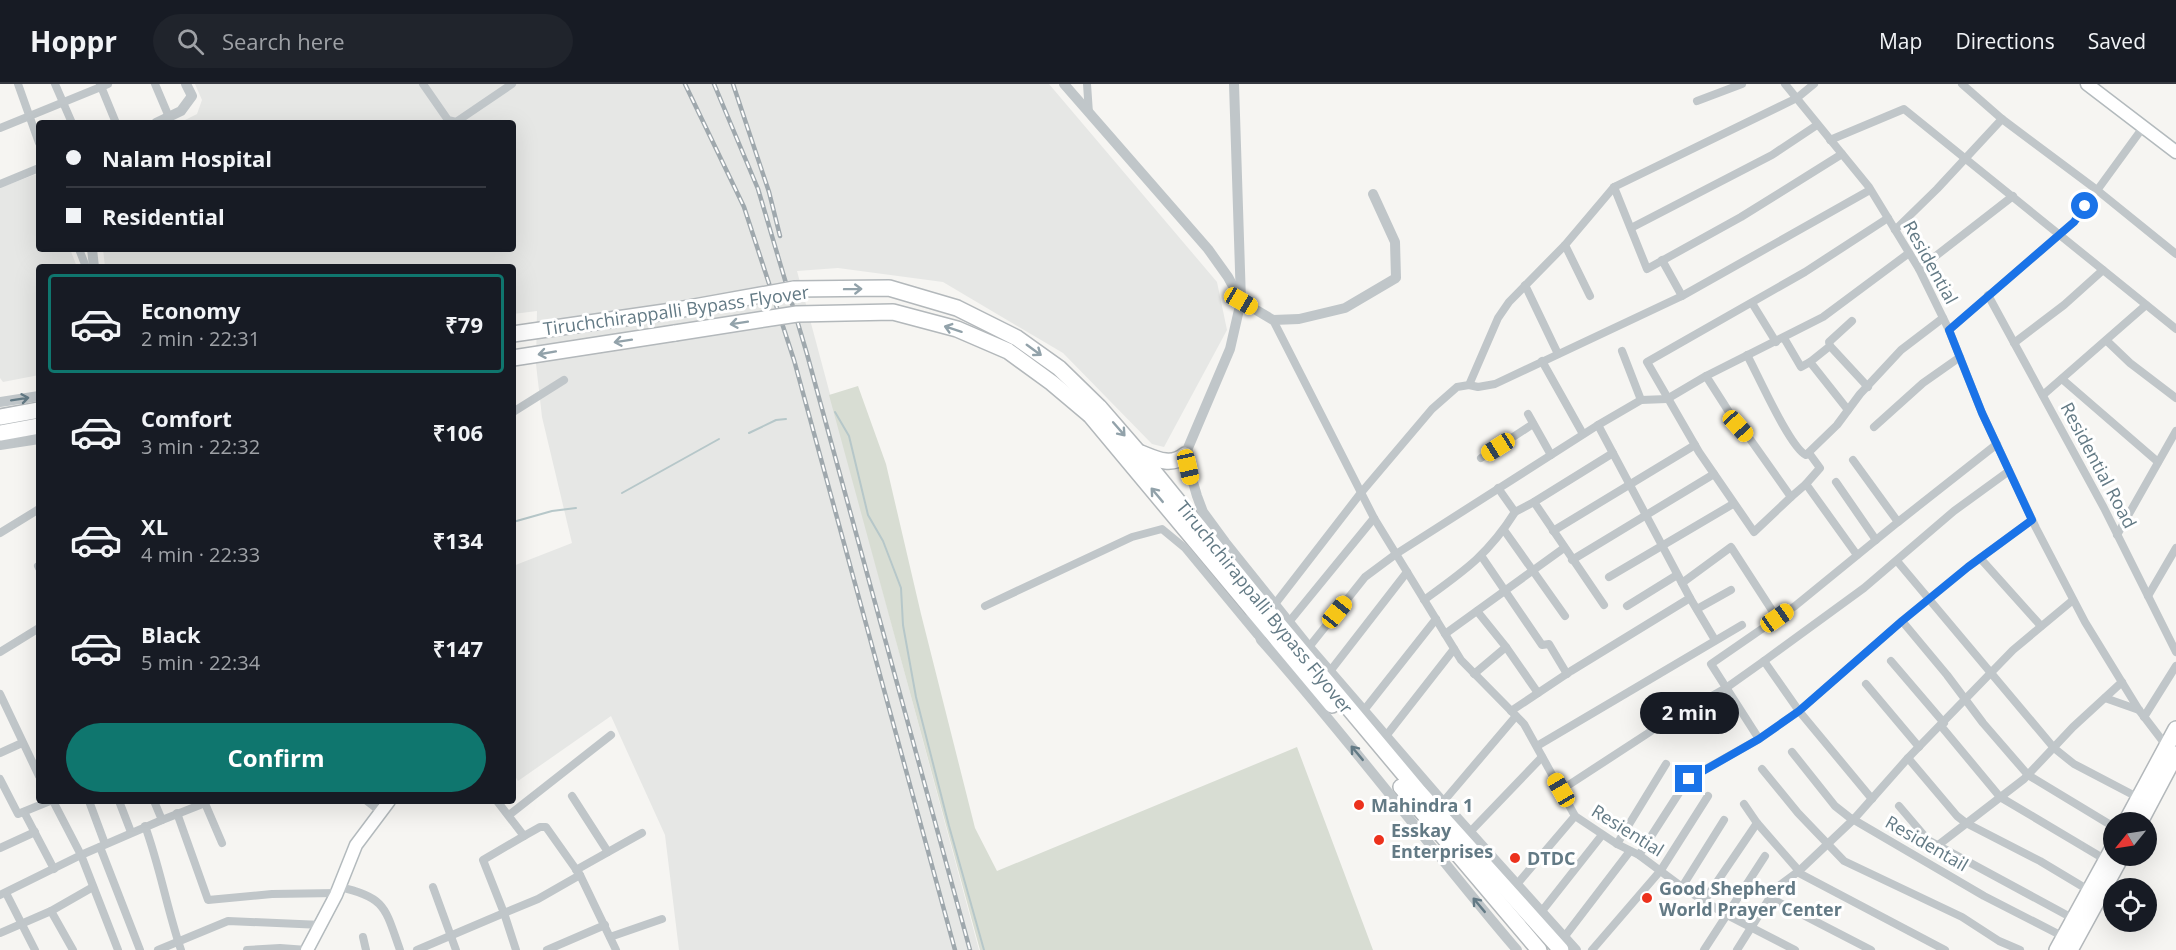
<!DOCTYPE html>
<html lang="en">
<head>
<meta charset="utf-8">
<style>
	:root { --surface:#171b24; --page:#20242c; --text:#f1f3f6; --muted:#9ea1a6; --line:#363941; --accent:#0f766e }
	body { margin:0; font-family:"Open Sans",sans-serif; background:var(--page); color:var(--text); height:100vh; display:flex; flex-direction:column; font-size:22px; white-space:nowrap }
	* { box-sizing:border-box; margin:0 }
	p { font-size:20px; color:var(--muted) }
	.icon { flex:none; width:33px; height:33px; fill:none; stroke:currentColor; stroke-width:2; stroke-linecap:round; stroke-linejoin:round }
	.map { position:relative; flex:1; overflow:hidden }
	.side { position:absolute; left:36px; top:180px; width:480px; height:540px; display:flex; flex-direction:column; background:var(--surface); border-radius:6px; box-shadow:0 6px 24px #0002 }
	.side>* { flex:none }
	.banner { position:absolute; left:36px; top:36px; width:480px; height:132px; border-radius:6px; box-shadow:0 6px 24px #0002; display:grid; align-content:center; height:132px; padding:0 30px; background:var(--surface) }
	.needle { width:39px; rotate:240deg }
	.buttons { position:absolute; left:2103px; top:728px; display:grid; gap:12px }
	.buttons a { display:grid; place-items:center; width:54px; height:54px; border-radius:50%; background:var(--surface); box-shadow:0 6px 24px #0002; font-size:30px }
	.end { position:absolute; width:27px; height:27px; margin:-14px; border:8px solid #1a73e8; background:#fff; box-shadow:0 0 0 3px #fff }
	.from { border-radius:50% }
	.bubble { position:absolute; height:42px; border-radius:21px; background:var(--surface); box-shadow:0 6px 24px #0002; font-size:20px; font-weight:700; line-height:42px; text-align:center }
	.car { position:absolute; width:18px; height:36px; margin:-18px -9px; border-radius:8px; box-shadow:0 0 4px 2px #0007; background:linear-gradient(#f5c518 24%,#345 0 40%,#f5c518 0 76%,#345 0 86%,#f5c518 0) }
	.banner b { display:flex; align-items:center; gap:21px; height:57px; font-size:22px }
	.banner b+b { border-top:2px solid var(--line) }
	.banner i { width:15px; height:15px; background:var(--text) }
	ul { padding:10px 0 0; list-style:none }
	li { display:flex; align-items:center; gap:18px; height:99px; margin:0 12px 9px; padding:0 18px; border:3px solid transparent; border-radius:6px }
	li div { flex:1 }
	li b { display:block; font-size:22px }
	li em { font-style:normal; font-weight:700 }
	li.active { border-color:var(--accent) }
	li>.icon { width:54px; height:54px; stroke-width:1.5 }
	.cta { display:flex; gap:12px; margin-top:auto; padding:12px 30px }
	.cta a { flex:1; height:69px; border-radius:36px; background:var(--accent); color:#fff; font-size:24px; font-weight:700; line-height:69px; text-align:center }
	header { display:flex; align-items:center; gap:36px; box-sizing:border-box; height:84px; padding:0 30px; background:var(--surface); border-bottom:2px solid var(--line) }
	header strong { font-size:28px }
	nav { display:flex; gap:33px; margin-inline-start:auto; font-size:21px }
	.search { width:420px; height:54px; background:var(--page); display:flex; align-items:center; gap:15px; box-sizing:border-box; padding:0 21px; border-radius:33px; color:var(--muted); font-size:22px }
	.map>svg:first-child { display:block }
	.built { fill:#e6e7e5 }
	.green { fill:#d8ddd3 }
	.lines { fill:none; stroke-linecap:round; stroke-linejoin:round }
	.stream { stroke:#b6c7c9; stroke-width:2 }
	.secondary-casing { stroke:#b3babd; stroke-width:15 }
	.trunk-casing { stroke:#b3b8bb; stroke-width:18 }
	.minor { stroke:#c0c6c9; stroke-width:8 }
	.tertiary { stroke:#c0c6c9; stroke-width:10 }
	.secondary { stroke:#fff; stroke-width:12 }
	.trunk { stroke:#fff; stroke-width:15 }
	.rail-casing { stroke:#9fa8ad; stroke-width:4.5 }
	.rail { stroke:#fff; stroke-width:2; stroke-dasharray:7; stroke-linecap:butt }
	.trunk-bridge-casing { stroke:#b3b8bb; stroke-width:18; stroke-linecap:butt }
	.trunk-bridge { stroke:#fff; stroke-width:15 }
	.oneway { stroke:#92a2aa }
	.oneway2 { stroke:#637a85 }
	.route { stroke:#1a73e8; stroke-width:8 }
	.poi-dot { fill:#ec311c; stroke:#fff; stroke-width:2 }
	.labels { text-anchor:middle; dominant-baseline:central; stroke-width:6; stroke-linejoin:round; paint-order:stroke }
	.street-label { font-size:18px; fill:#637a85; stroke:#fff }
	.poi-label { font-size:18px; font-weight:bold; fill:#637a85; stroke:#fff; text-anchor:start }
</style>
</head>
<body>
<header>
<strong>Hoppr</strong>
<div class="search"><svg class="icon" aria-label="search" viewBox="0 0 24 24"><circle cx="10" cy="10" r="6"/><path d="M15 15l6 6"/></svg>Search here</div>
<nav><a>Map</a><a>Directions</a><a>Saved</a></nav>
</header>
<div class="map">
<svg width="2176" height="866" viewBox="0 0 2176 866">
	<rect width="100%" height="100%" fill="#f6f5f2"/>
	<g class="built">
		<path d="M195,0H1049L1217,198L1227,246L1164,363L1152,360L1063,269L943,198L838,184L797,187L979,866H679L665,751L611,632L518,697L513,689V482L572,459L542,333L536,280L537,227L513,230V183H105L103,165H513V39H179L197,30L202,16Z"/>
		<path d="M39,89V165H70L77,183H39V291L3,298L0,294V104Z"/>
	</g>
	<path class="green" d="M858,302L886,380L921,530L975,744L997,787L1297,663L1373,866H980L829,311Z"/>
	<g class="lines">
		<g class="stream">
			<path d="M835,328L849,352L868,431L883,457L901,504L903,541L916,613L949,742L984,866"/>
			<path d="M749,349L776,336L786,335"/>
			<path d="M622,409L719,355"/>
			<path d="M513,438L552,427L576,424"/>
		</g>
		<g class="secondary-casing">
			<g id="secondary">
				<path d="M2087,0L2176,68"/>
				<path d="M307,866L336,811L356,761L389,717"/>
			</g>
		</g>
		<g class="trunk-casing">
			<g id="trunk">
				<path d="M513,250L672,227"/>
				<path d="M513,274L675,249"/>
				<path d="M1099,323L1138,368L1254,511L1419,708L1561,866"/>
				<path d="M1090,331L1332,621"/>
				<path d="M0,333L39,326"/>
				<path d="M0,349L39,342"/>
				<path d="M1141,369C1156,375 1171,383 1185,371"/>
				<path d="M1401,703L1539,866"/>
				<path d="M2126,738L2176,645"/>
				<path d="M2140,738L2176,670"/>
				<path d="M2057,866L2114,762"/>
				<path d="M2070,866L2122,771"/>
			</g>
		</g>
		<g class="minor">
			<path d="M18,0L39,59"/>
			<path d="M55,0L72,39"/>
			<path d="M100,0L116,39"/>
			<path d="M155,0L169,33"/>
			<path d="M423,0L448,36L456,38L512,0"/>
			<path d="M1087,0L1089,29"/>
			<path d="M1785,0L1869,103L1919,185L1949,246L1982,329L2036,444L2085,538L2139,626L2168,664"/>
			<path d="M1962,0L2002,35L2097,106L2176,170"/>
			<path d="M1697,17L1742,0"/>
			<path d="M0,44L108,0"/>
			<path d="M1830,56L1904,25L2176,245"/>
			<path d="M0,100L39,84"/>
			<path d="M1614,103L1647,185L1741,133L1842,70"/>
			<path d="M1888,134L1805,188L1647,278L1699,368L1754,448L1791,413L1750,355L1738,342L1706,292L1823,233L1909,169"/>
			<path d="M1631,144L1772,71L1817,41"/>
			<path d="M1895,146L1937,105L2002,35"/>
			<path d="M1565,161L1590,212"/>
			<path d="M79,165L86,183"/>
			<path d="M1662,176L1682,212"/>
			<path d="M1919,185L2013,112"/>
			<path d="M1525,201L1558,270"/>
			<path d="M1988,211L2104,424L2176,568"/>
			<path d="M1752,219L1776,258"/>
			<path d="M1273,236L1374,434L1461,576L1524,640L1575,732L1617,760L1639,771L1682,803L1725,830L1795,866"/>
			<path d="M1949,246L2074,138L2144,42"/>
			<path d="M1784,254L1801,283L1810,278"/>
			<path d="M2107,257L2130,279L2176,314"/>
			<path d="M2014,259L2064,221L2103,186"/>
			<path d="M1830,262L1868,303"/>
			<path d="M1747,271C1757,289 1790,364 1806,371L1837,341L1860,310L1901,266L1943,234"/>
			<path d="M1542,277L1583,350"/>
			<path d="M2062,295L2158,378"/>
			<path d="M1469,301L1478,303L1495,300L1682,212L1870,106"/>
			<path d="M2043,311L2146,221"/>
			<path d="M1641,316L1667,315L1706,292"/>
			<path d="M1848,326L1810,278L1830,262L1829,258L1852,237"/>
			<path d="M513,328L564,296"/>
			<path d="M1528,330L1551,371"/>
			<path d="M1598,341L1641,316L1622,267"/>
			<path d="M1874,343L1923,299L1960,273"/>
			<path d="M1481,374L1533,340"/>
			<path d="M1853,376L1898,438L1997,360"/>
			<path d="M1836,398L1876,456"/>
			<path d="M1806,400L1820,384L1809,369"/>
			<path d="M1791,413L1806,400L1857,471"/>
			<path d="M1515,428L1534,418"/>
			<path d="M1504,446L1565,532"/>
			<path d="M1553,447L1695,361"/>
			<path d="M0,449L39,425"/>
			<path d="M2117,451L2176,347"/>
			<path d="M1482,473L1542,561L1549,560L1567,590"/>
			<path d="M1980,474L2041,542"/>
			<path d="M1572,476L1714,390"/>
			<path d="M1897,477L2054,664L2074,680L2139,714"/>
			<path d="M38,482L39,484"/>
			<path d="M1609,493L1733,420"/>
			<path d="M1682,499L1731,463L1777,534"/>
			<path d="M2148,512L2176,464"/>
			<path d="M1690,514L1715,556"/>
			<path d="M1424,516C1464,487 1488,471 1515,428L1498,404"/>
			<path d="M1275,520L1360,410L1432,325L1457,303L1469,301L1498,234L1509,218L1565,161L1614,103L1797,14L1814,0"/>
			<path d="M1604,521L1534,418L1613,369"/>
			<path d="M985,522L1132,453L1162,445L1185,464L1257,551"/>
			<path d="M1627,522L1677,491"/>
			<path d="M1697,525L1731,506"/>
			<path d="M1477,527L1506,563L1538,609"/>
			<path d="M1902,537L1947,591L1983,639L2028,691L2114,743"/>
			<path d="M1289,538L1374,434"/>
			<path d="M1445,550L1564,464"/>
			<path d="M1309,563L1365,493L1396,470L1598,341L1690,514L1571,587L1511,627"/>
			<path d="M0,568L39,544"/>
			<path d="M1764,577L1799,627L1872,715"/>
			<path d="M1891,577L1944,639"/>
			<path d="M1331,586L1407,488"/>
			<path d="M1474,590L1506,563"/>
			<path d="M1866,600L1919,663"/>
			<path d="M0,610L39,692"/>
			<path d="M2105,614L2139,626"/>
			<path d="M1365,625L1436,535"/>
			<path d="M2144,633L2176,582"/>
			<path d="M1941,642L2000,713L2106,776"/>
			<path d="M1386,652L1454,565"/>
			<path d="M1759,655L1711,580L1795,522L1898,438"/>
			<path d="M1537,662L1742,541"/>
			<path d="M1792,668L1835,722L1849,733L1984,812L2064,853"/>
			<path d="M0,669L22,659"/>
			<path d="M1908,674L1957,732L1966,739L2040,777L2090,807"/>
			<path d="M1762,685L1798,729L1844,777L1962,833L1999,857L2020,866"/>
			<path d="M0,695L18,730L50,717"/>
			<path d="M1561,706L1659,642L1726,604L1764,577L1864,504L1954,427L2009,387"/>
			<path d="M572,712L608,768"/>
			<path d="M53,717L81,771L118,866"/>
			<path d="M89,717L105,760"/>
			<path d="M119,717L131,748"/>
			<path d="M154,717L162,736L205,719"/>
			<path d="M204,717L222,759"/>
			<path d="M367,717L380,727"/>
			<path d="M1443,718L1516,632"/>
			<path d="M1744,720L1757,739L1799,787"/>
			<path d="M1899,722L1928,756L2074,835"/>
			<path d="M24,728L54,785"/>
			<path d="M177,729L208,816L272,810L337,809"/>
			<path d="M509,731L611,651"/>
			<path d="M145,742C160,783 167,825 181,866"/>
			<path d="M1471,747L1542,673"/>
			<path d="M1617,760L1666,680"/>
			<path d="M1937,762L2024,695L2073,643L2122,598"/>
			<path d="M100,763L140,866"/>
			<path d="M0,764L35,748"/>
			<path d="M1639,771L1688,695L1759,655L1799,627L1902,537L1968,483L2032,436"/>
			<path d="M576,786L642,749"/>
			<path d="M1797,788L1945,866"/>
			<path d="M580,791L616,866"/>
			<path d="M1518,799L1575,732"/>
			<path d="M339,803C386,813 385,824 400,866"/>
			<path d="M433,803L456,866"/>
			<path d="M1682,803L1724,736"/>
			<path d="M6,809L35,866"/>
			<path d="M0,811L81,771L162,736"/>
			<path d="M1770,814L1871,866"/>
			<path d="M1704,817L1757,739"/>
			<path d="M51,827L93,803"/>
			<path d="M1542,827L1602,751"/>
			<path d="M0,849L51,827L73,866"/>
			<path d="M1565,852L1630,767"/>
			<path d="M363,853L366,866"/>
			<path d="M610,853L662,835"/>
			<path d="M158,866L228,837L322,841"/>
			<path d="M247,866L280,864L307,866"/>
			<path d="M417,866L504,829L483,776L524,752L497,717"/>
			<path d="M516,866L504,829L538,815L580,791L546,743H540L524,752"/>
			<path d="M547,866L605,841"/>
			<path d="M1592,866L1661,786L1708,712"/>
			<path d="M1704,866L1765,772"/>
			<path d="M1737,866L1776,804L1799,787L1854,735L1908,674L2013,566L2073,516"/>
		</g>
		<g class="tertiary">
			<path d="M1064,0L1208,165L1228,193L1241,217L1273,236L1299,235L1345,224L1396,194L1395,158L1373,110"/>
			<path d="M1234,0L1241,217L1230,265L1185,371L1197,412L1203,428L1225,458L1309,563L1443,718L1576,866"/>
			<path d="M156,39L181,27L192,12L186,0"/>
			<path d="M92,165L94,183"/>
			<path d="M0,318L39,312"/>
			<path d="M0,361L39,355"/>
			<path d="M1250,527L1261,556C1350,656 1430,764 1517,866"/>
		</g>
		<use href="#secondary" class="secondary"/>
		<use href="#trunk" class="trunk"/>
		<g class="rail-casing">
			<g id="rail">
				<path d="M685,0L744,123L794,276L955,866"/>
				<path d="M714,0L758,105L807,270L970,866"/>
				<path d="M733,0L769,108L780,152"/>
			</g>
		</g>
		<use href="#rail" class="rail"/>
		<g class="trunk-bridge-casing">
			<g id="trunk-bridge">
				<path d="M672,227L794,205L889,204L957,224L1017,254L1059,284L1099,323"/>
				<path d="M675,249L797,230L893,228L957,245L1008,267L1052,299L1090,331"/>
			</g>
		</g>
		<use href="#trunk-bridge" class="trunk-bridge"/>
	</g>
	<defs><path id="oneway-shaft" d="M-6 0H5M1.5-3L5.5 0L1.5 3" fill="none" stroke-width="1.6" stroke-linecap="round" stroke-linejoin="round" transform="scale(1.5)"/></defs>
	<g class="oneway">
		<use href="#oneway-shaft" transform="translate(853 205) rotate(-1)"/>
		<use href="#oneway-shaft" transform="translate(739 239) rotate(171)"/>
		<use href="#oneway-shaft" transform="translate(953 245) rotate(-162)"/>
		<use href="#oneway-shaft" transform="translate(623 257) rotate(171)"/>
		<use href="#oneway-shaft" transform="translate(1034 266) rotate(36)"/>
		<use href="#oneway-shaft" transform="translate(547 269) rotate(170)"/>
		<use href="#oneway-shaft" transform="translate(1119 345) rotate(49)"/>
		<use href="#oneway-shaft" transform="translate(1157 411) rotate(-130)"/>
	</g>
	<g class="oneway2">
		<use href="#oneway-shaft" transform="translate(20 315) rotate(-9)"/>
		<use href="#oneway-shaft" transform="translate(1357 669) rotate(-130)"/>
		<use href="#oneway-shaft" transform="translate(1479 821) rotate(-130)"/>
	</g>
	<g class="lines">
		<path class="route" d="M1689,695L1759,655L1799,627L1902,537L1968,483L2032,436L1982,329L1949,246L2074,138L2085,122"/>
	</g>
	<g class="poi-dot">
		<circle cx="1359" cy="721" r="6"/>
		<circle cx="1379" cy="756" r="6"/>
		<circle cx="1515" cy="774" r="6"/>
		<circle cx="1647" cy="814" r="6"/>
	</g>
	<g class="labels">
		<g class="street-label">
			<text transform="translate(1931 178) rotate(61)">Residential</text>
			<text transform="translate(676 226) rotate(-8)">Tiruchchirappalli Bypass Flyover</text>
			<text transform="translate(2099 381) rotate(62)">Residential Road</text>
			<text transform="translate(1265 523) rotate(51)">Tiruchchirappalli Bypass Flyover</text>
			<text transform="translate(1628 746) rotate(32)">Resiential</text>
			<text transform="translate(1927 759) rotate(30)">Residentail</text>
		</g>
		<g class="poi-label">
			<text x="1371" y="721">Mahindra 1</text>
			<text x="1391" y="746">Esskay<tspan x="1391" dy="21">Enterprises</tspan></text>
			<text x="1527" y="774">DTDC</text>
			<text x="1659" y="804">Good Shepherd<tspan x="1659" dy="21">World Prayer Center</tspan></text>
		</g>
	</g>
</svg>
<div class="buttons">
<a><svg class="needle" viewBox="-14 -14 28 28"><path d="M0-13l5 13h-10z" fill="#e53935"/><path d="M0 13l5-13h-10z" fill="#9ea1a6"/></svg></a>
<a><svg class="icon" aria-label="locate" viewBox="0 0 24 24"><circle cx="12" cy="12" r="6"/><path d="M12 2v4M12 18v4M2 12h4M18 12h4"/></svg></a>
</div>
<i class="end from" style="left:2085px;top:122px"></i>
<i class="end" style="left:1689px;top:695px"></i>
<div class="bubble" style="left:1640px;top:608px;width:99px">2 min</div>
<i class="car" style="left:1241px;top:217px;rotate:120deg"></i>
<i class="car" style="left:1738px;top:342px;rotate:138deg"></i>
<i class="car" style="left:1498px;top:363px;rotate:238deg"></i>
<i class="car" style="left:1188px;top:383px;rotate:167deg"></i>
<i class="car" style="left:1337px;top:528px;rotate:39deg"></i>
<i class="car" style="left:1777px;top:534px;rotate:55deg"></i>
<i class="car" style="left:1561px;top:706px;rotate:330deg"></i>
<div class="banner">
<b><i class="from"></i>Nalam Hospital</b>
<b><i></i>Residential</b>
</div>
<section class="side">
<ul>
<li class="active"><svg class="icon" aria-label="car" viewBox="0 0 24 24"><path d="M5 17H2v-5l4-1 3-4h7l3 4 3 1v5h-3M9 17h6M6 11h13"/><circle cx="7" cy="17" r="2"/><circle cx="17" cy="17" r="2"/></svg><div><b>Economy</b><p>2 min · 22:31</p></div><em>₹79</em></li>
<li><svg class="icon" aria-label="car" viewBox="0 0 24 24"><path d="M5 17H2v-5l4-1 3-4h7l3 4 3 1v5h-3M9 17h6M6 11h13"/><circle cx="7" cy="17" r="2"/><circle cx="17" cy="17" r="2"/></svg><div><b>Comfort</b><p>3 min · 22:32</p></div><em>₹106</em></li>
<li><svg class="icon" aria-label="car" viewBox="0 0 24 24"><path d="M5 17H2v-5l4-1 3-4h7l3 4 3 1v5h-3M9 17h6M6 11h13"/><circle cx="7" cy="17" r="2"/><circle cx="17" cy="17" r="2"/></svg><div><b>XL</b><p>4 min · 22:33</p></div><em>₹134</em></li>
<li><svg class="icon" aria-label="car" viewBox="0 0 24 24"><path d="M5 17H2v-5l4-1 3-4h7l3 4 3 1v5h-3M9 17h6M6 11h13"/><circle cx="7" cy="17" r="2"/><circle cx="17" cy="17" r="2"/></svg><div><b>Black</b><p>5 min · 22:34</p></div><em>₹147</em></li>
</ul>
<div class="cta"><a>Confirm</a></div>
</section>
</div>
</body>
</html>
